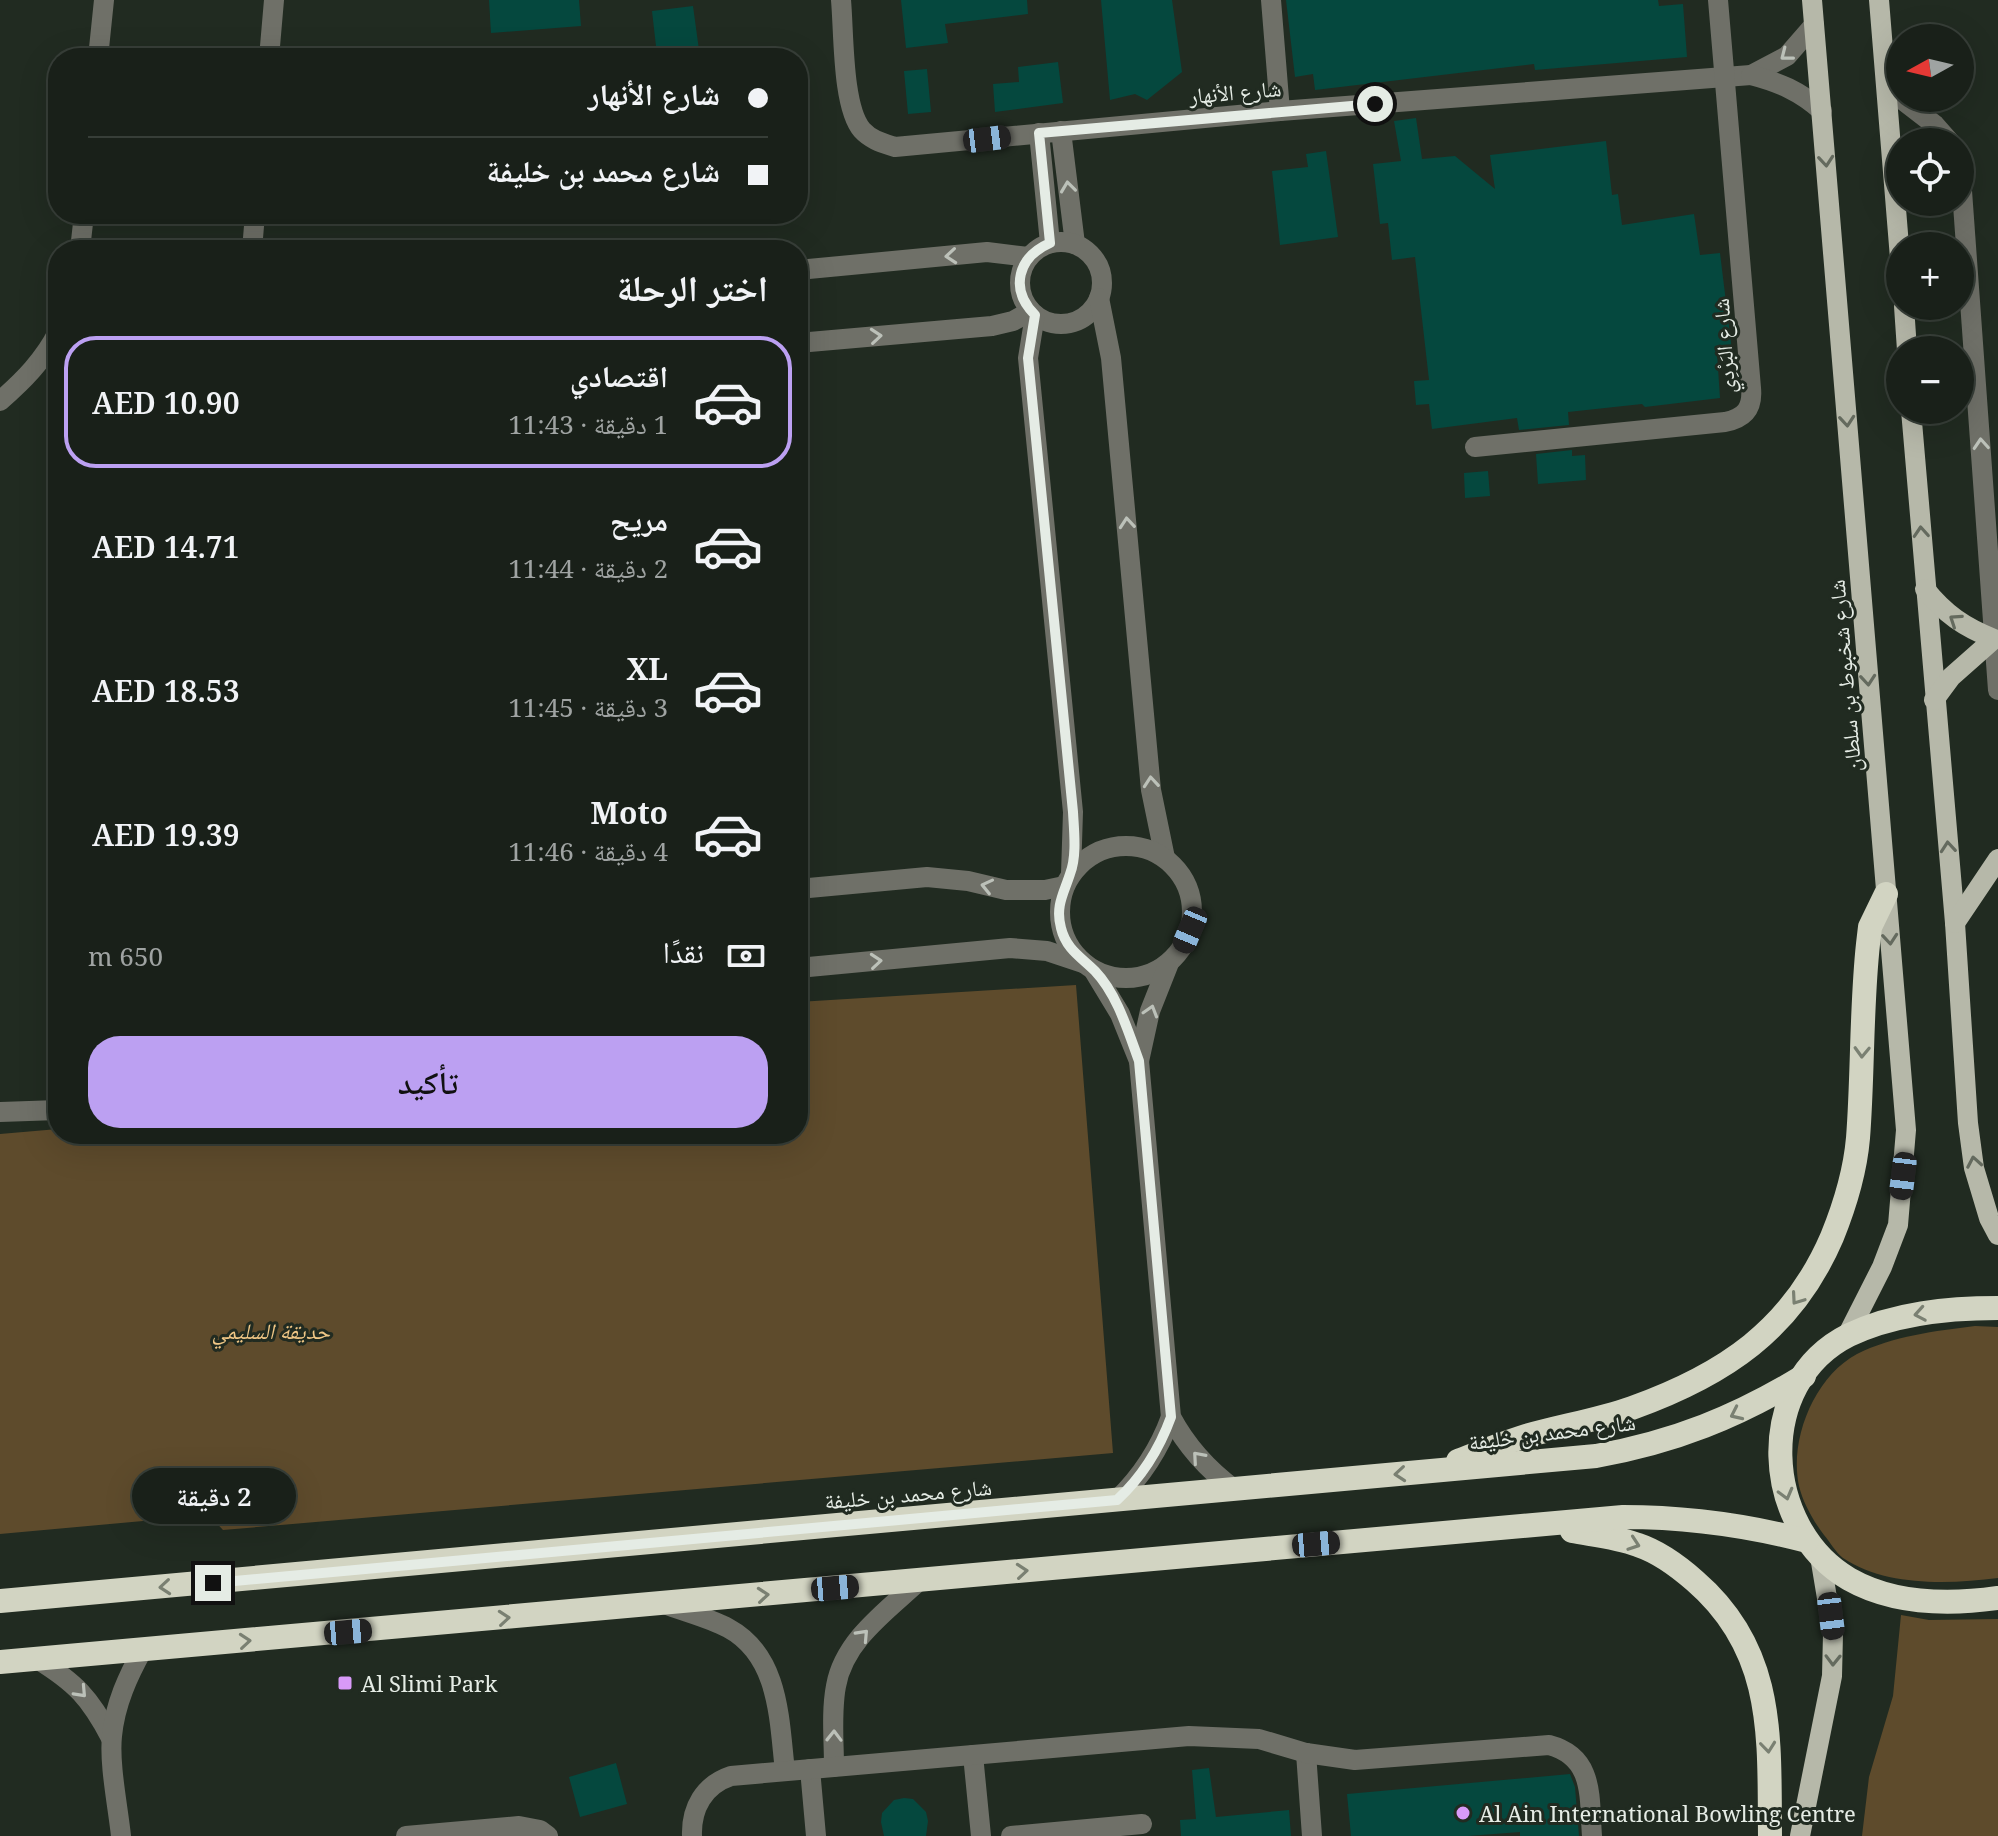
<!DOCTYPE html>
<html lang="ar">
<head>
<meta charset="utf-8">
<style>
	:root { --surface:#192019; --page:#262d26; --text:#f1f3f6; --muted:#9fa3a2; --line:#373e38; --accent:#bca0f2 }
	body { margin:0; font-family:"Noto Serif","Noto Naskh Arabic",serif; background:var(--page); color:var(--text); direction:rtl; height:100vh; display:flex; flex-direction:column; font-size:30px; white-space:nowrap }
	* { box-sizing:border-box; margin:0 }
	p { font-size:26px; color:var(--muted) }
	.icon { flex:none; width:44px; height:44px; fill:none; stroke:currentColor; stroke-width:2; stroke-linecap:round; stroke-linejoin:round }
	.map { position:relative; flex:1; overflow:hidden; direction:ltr }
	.panel { position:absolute; left:48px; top:240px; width:760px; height:904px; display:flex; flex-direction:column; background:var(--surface); border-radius:32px; box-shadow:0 8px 32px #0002,0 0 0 2px var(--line); direction:rtl }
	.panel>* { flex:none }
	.banner { position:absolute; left:48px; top:48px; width:760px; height:176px; border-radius:32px; box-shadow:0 8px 32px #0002,0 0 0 2px var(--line); direction:rtl; display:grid; align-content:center; height:176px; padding:0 40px; background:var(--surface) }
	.needle { width:52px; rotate:262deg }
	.controls { position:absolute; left:1886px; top:24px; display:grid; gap:16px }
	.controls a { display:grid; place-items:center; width:88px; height:88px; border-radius:50%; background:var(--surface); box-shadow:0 8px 32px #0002,0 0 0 2px var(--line); font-size:40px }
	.end { position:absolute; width:36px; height:36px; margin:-18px; border:10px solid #e5ece5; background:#111; box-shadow:0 0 0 4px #111 }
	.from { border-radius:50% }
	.bubble { position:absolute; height:56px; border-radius:28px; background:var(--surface); box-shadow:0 8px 32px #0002,0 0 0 2px var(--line); font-size:26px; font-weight:600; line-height:56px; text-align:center; direction:rtl }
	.car { position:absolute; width:24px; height:48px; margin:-24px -12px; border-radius:10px; box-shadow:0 0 6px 2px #0007; background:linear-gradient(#222 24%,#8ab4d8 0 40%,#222 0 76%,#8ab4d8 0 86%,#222 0) }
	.banner b { display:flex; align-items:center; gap:28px; height:76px; font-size:30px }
	.banner b+b { border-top:2px solid var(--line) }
	.banner i { width:20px; height:20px; background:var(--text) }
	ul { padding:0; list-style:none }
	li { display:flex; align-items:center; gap:24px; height:132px; margin:0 16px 12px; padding:0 24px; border:4px solid transparent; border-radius:32px }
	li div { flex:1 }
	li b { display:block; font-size:30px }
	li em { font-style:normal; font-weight:600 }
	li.on { border-color:var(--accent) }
	li>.icon { width:72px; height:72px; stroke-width:1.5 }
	h2 { padding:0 40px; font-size:36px; line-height:96px }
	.pay { display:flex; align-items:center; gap:20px; height:88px; padding:0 40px; font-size:30px }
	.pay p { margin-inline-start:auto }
	.cta { display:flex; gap:16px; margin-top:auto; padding:16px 40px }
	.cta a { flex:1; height:92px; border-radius:32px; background:var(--accent); color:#111; font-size:32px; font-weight:600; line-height:92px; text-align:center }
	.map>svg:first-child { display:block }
	.green { fill:#5e4b2c }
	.building { fill:#05483e }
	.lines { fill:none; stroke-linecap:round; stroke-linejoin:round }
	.minor { stroke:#6f7068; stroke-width:20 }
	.major { stroke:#b6b8a9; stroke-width:20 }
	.highway { stroke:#d2d4c2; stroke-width:24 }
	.oneway { stroke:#bcc1b9 }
	.oneway2 { stroke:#646a5e }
	.oneway3 { stroke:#7a8072 }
	.route { stroke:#e5ece5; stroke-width:10 }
	.poi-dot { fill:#d89af8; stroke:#212b21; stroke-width:3 }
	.labels { text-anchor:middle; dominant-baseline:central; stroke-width:6; stroke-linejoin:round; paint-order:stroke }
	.street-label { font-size:22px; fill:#e5ece5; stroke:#212b21 }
	.park-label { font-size:22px; font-style:italic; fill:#f0c786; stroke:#212b21 }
	.poi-label { font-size:22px; fill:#e5ece5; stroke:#212b21; text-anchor:start }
</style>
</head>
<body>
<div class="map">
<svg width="1998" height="1836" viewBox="0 0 1998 1836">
	<rect width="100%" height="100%" fill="#212b21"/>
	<g class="green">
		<path d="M1076,985L1113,1453L223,1530L209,1515L0,1534V1134L58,1129V1134H798V1002Z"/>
		<path d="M1975,1326L1998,1327V1578C1950,1584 1886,1587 1843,1558C1836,1553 1830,1542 1824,1535C1814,1522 1803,1503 1799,1486C1789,1440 1814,1377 1857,1354C1893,1336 1935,1331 1975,1326Z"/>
		<path d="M1901,1615L1929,1620L1998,1619V1836H1862L1869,1777L1893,1696Z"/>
	</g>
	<g class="building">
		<path d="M489,0H579L581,26L491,33Z"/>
		<path d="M901,0H1027L1028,14L945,24L948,43L906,48Z"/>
		<path d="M1101,0H1172L1182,72L1147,100L1135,94L1110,100Z"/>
		<path d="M1286,0H1658L1659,6L1683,4L1687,57L1535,70L1534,64L1315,90L1313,74L1295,77Z"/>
		<path d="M693,6L699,50L657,55L652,11Z"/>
		<path d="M1058,62L1063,103L995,112L993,84L1019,82L1018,67Z"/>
		<path d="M927,69L931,112L908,114L904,71Z"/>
		<path d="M1416,118L1422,159L1455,156L1495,189L1490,155L1606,141L1612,195L1618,194L1622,225L1694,214L1700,255L1720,253L1732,351L1717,353L1720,398L1645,407L1642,404L1568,412L1569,425L1519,430L1517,418L1432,429L1429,404L1416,405L1414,381L1429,380L1415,257L1392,260L1388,223L1380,224L1373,164L1401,161L1394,121Z"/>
		<path d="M1326,151L1338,237L1280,245L1272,171L1308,167L1306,154Z"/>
		<path d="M1572,450V456L1585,455L1586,480L1538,484L1536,454Z"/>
		<path d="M1488,471L1490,496L1465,498L1464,473Z"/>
		<path d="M616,1763L627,1804L580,1817L569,1777Z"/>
		<path d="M1209,1768L1216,1817L1289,1810L1291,1836H1181L1180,1820L1196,1819L1192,1770Z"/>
		<path d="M1570,1774L1575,1787L1579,1836H1520V1832L1468,1836H1351L1347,1794Z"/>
		<path d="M904,1798L913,1799L926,1812L928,1821L926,1836H884L881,1822L882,1813L894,1800Z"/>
	</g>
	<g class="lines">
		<g class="minor">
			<path d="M841,0C844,32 842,107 862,130C871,140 883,143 895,147L1280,111L1751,75L1787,56L1814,25"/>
			<path d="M1271,0L1280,111"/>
			<path d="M98,58L104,0"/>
			<path d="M269,58L274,0"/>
			<path d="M1751,75C1778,82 1800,91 1822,111"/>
			<path d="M1887,88L1935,125L1950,142"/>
			<path d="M1061,131L1075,244"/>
			<path d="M1039,133L1050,243"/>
			<path d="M1960,163L1998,690"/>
			<circle cx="1061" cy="283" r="41"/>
			<path d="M80,250L84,214"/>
			<path d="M252,250L255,214"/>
			<path d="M798,270L987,252L1028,257"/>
			<path d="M1099,298L1111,358L1151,790L1165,858"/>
			<path d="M1035,315L1028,358L1073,812L1071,874"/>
			<path d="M798,343L992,326L1013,321L1031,311"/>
			<path d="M0,401C23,381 44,360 58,332"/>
			<path d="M1475,447L1725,422C1745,418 1753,408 1751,388L1718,0"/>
			<circle cx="1126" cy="912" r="66"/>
			<path d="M798,889L927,877L968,881L1006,890H1045L1064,886"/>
			<path d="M798,968L1010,948L1047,951L1083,963"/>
			<path d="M1094,971L1120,1014L1139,1061L1171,1417C1187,1447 1207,1469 1234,1489"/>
			<path d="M1139,1061L1150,1011L1169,963"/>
			<path d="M0,1112L58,1110"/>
			<path d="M1117,1500C1142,1476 1159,1450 1171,1417"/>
			<path d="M664,1604C685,1612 709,1618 728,1628C780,1656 779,1720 785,1771"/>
			<path d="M37,1659C76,1683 90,1698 111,1738"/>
			<path d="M1306,1753L1312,1836"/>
			<path d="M973,1755L981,1836"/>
			<path d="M834,1767C834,1741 831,1712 836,1686C844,1640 888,1610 920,1580"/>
			<path d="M810,1769L816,1836"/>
			<path d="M121,1836C118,1807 109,1764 112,1736C115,1704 128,1676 143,1649"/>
			<path d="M406,1836L519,1826L540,1830L548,1836"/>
			<path d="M692,1836C691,1808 704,1785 731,1776L1189,1736L1259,1739L1306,1753L1355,1760L1549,1745C1595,1757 1589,1798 1592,1836"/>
			<path d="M1011,1836L1142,1824"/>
		</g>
		<g class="major">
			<path d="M1812,0L1906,1130L1898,1225L1882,1267L1847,1336"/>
			<path d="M1879,0L1900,258"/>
			<path d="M1904,306L1907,350"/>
			<path d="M1911,410L1955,923L1968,1123L1974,1168L1989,1218L1998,1235"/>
			<path d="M1925,589C1945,614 1964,627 1994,639L1951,677L1934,700"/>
			<path d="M1955,923L1998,859"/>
			<path d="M1800,1836L1832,1676L1833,1634L1820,1556"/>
		</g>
		<g class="highway">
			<path d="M1998,1308C1948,1308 1895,1313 1849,1335C1753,1383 1762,1528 1849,1579C1893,1604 1949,1605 1998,1598"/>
			<path d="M1458,1461C1481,1452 1503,1443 1526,1436C1561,1426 1598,1420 1632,1408C1724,1375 1792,1330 1832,1237C1845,1205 1855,1173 1858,1138C1863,1074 1861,1009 1868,944L1870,927L1886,894"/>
			<path d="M1572,1531C1594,1535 1617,1537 1638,1545C1659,1552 1678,1566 1695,1581C1776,1651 1769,1738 1770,1836"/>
			<path d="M0,1601L1596,1456C1674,1442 1737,1417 1804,1376"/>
			<path d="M0,1662L1623,1517C1687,1517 1746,1525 1807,1541"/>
		</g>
	</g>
	<defs><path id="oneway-chevron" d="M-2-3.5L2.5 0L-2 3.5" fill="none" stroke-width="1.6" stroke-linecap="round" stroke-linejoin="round" transform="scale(2)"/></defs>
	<g class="oneway">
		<use href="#oneway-chevron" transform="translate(1786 55) rotate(142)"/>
		<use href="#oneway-chevron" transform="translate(1068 187) rotate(-97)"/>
		<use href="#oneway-chevron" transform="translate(951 256) rotate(175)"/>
		<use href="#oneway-chevron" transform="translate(876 336) rotate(-5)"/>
		<use href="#oneway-chevron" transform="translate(1981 444) rotate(-94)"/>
		<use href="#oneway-chevron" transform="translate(1127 523) rotate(-95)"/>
		<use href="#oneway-chevron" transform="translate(1151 782) rotate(-95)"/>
		<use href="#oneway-chevron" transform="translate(987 886) rotate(-167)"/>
		<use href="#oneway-chevron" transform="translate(876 961) rotate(-5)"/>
		<use href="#oneway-chevron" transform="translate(1151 1011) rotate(-73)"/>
		<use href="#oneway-chevron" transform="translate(1198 1457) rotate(-131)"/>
		<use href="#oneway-chevron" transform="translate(863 1635) rotate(-47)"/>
		<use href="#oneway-chevron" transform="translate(81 1692) rotate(47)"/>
		<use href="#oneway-chevron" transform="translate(834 1736) rotate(-89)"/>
	</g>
	<g class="oneway2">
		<use href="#oneway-chevron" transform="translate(1826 161) rotate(85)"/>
		<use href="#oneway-chevron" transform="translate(1847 421) rotate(85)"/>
		<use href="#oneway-chevron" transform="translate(1921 532) rotate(-94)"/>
		<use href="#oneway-chevron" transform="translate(1955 620) rotate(-146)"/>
		<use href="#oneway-chevron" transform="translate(1868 680) rotate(85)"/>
		<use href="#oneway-chevron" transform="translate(1948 847) rotate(-95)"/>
		<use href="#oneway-chevron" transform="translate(1890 939) rotate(85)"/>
		<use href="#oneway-chevron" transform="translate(1974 1162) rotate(-100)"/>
		<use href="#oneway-chevron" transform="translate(1833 1660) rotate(91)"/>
	</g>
	<g class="oneway3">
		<use href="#oneway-chevron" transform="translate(1862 1052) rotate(92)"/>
		<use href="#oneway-chevron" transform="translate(1797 1299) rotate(125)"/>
		<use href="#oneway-chevron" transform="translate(1920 1314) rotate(170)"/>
		<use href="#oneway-chevron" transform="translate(1736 1414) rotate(155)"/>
		<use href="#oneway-chevron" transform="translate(1400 1474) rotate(175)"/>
		<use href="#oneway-chevron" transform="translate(1786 1494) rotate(75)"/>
		<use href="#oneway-chevron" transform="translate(1634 1544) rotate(19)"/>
		<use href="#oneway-chevron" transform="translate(1022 1571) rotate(-5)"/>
		<use href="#oneway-chevron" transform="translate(165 1587) rotate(175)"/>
		<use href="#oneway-chevron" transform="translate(763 1595) rotate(-5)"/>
		<use href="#oneway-chevron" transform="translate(504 1618) rotate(-5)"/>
		<use href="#oneway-chevron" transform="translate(245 1641) rotate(-5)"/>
		<use href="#oneway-chevron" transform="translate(1768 1747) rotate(84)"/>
	</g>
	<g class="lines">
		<path class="route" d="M213,1583L1117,1500C1143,1476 1159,1450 1171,1417L1139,1061C1128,1031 1117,994 1095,971C1081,957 1066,949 1061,928C1055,906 1064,893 1070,874C1077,856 1074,831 1073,812L1028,358L1035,315C1009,289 1018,257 1050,243L1039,133L1375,104"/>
	</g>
	<g class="poi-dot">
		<rect x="337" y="1675" width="16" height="16" rx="4"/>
		<circle cx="1463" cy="1813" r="8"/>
	</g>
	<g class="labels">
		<g class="street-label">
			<text transform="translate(1235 91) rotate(-5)">شارع الأنهار</text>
			<text transform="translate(1723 346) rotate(-94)">شارع البَرْدِي</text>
			<text transform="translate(1844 676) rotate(-95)">شارع شخبوط بن سلطان</text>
			<text transform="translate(1552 1431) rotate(-7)">شارع محمد بن خليفة</text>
			<text transform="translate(908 1493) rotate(-5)">شارع محمد بن خليفة</text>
		</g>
		<g class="park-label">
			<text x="271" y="1330">حديقة السليمي</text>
		</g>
		<g class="poi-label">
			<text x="361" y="1683">Al Slimi Park</text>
			<text x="1479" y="1813">Al Ain International Bowling Centre</text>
		</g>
	</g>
</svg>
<div class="controls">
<a><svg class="needle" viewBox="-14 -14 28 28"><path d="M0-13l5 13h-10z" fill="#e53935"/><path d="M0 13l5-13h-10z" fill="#9fa3a2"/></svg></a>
<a><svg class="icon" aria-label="locate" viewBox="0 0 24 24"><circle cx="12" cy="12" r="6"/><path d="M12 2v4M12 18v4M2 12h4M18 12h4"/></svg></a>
<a>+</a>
<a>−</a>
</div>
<i class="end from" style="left:1375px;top:104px"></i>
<i class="end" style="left:213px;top:1583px"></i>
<div class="bubble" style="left:132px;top:1468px;width:164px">2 دقيقة</div>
<i class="car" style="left:987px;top:139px;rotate:83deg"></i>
<i class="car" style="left:1190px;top:930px;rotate:203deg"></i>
<i class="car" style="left:1903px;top:1176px;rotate:187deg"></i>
<i class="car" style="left:1316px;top:1544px;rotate:85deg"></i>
<i class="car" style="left:835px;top:1588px;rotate:85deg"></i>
<i class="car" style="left:1831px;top:1616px;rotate:173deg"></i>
<i class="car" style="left:348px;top:1632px;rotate:85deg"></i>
<div class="banner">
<b><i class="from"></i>شارع الأنهار</b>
<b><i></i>شارع محمد بن خليفة</b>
</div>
<section class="panel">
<h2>اختر الرحلة</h2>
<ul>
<li class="on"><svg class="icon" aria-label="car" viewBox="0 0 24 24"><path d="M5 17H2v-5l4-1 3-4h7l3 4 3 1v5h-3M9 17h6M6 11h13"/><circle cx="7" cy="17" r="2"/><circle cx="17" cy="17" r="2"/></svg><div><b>اقتصادي</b><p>1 دقيقة · 11:43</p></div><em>AED 10.90</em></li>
<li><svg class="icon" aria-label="car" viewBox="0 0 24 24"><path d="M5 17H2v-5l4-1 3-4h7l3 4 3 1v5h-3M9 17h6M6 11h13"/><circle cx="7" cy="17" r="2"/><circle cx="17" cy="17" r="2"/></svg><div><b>مريح</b><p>2 دقيقة · 11:44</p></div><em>AED 14.71</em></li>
<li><svg class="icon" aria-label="car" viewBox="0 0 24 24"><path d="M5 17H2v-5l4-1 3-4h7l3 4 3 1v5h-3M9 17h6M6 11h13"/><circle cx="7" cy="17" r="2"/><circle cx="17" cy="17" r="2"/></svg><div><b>XL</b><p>3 دقيقة · 11:45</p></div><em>AED 18.53</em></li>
<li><svg class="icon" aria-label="car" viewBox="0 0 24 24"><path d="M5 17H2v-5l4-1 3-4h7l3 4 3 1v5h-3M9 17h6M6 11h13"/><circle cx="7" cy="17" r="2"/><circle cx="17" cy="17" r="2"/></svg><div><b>Moto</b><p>4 دقيقة · 11:46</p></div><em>AED 19.39</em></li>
</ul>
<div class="pay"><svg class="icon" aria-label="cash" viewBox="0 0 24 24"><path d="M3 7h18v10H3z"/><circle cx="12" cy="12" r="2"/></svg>نقدًا<p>650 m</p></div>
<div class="cta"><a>تأكيد</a></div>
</section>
</div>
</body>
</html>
